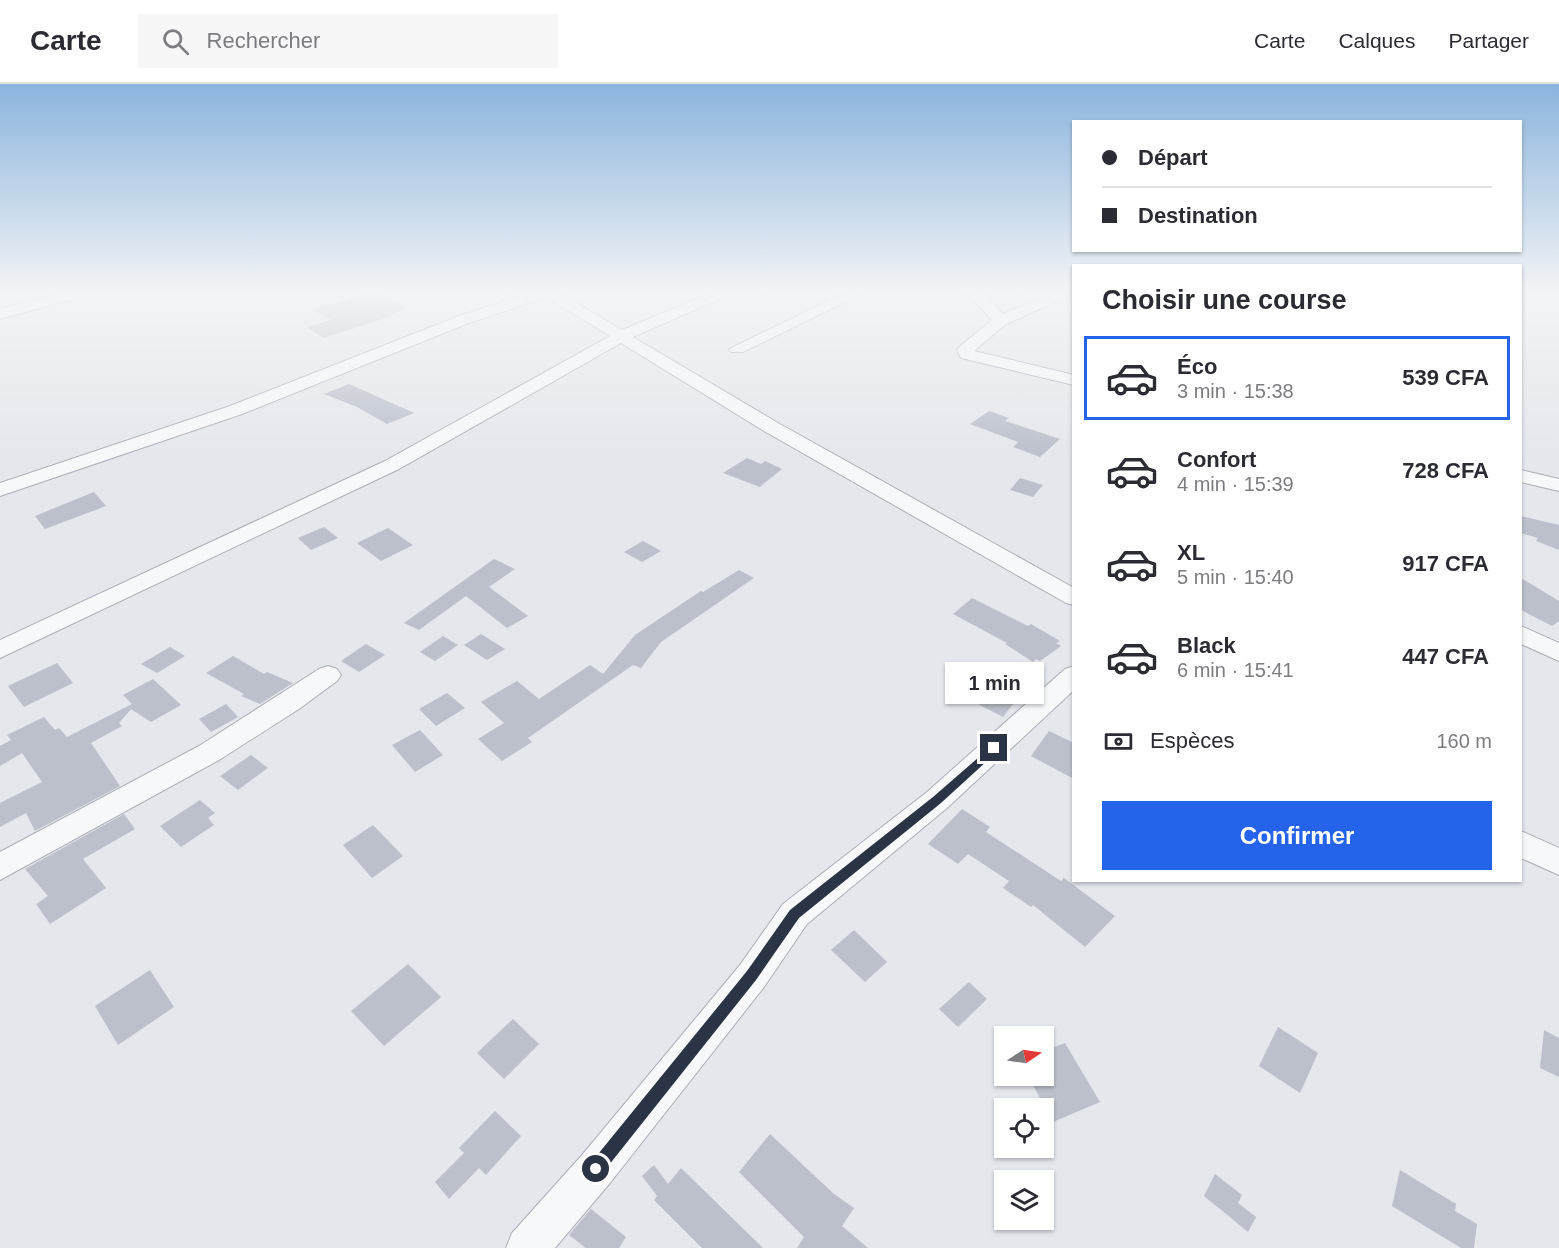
<!DOCTYPE html>
<html lang="fr">
<head>
<meta charset="utf-8">
<style>
	:root { --surface:#fff; --page:#f7f7f7; --text:#2b2b33; --muted:#7c7c81; --line:#e1e1e2; --accent:#2563eb }
	body { margin:0; font-family:Helvetica,sans-serif; background:var(--page); color:var(--text); height:100vh; display:flex; flex-direction:column; font-size:22px; white-space:nowrap }
	* { box-sizing:border-box; margin:0 }
	p { font-size:20px; color:var(--muted) }
	.icon { flex:none; width:33px; height:33px; fill:none; stroke:currentColor; stroke-width:2; stroke-linecap:round; stroke-linejoin:round }
	.map { position:relative; flex:1; overflow:hidden }
	.sheet { position:absolute; left:1072px; top:180px; width:450px; height:618px; display:flex; flex-direction:column; background:var(--surface); border-radius:0px; box-shadow:0 2px 4px #0004 }
	.sheet>* { flex:none }
	.guide { position:absolute; left:1072px; top:36px; width:450px; height:132px; border-radius:0px; box-shadow:0 2px 4px #0004; display:grid; align-content:center; height:132px; padding:0 30px; background:var(--surface) }
	.needle { width:39px; rotate:77deg }
	.fabs { position:absolute; left:994px; top:942px; display:grid; gap:12px }
	.fabs a { display:grid; place-items:center; width:60px; height:60px; border-radius:0px; background:var(--surface); box-shadow:0 2px 4px #0004; font-size:30px }
	.end { position:absolute; width:27px; height:27px; margin:-14px; border:8px solid #2b3445; background:#fff; box-shadow:0 0 0 3px #fff }
	.from { border-radius:50% }
	.bubble { position:absolute; height:42px; border-radius:0px; background:var(--surface); box-shadow:0 2px 4px #0004; font-size:20px; font-weight:700; line-height:42px; text-align:center }
	.guide b { display:flex; align-items:center; gap:21px; height:57px; font-size:22px }
	.guide b+b { border-top:2px solid var(--line) }
	.guide i { width:15px; height:15px; background:var(--text) }
	ul { padding:0; list-style:none }
	li { display:flex; align-items:center; gap:18px; height:84px; margin:0 12px 9px; padding:0 18px; border:3px solid transparent; border-radius:0px }
	li div { flex:1 }
	li b { display:block; font-size:22px }
	li em { font-style:normal; font-weight:700 }
	li.on { border-color:var(--accent) }
	li>.icon { width:54px; height:54px; stroke-width:1.5 }
	h2 { padding:0 30px; font-size:27px; line-height:72px }
	.pay { display:flex; align-items:center; gap:15px; height:66px; padding:0 30px; font-size:22px }
	.pay p { margin-inline-start:auto }
	.cta { display:flex; gap:12px; margin-top:auto; padding:12px 30px }
	.cta a { flex:1; height:69px; border-radius:0px; background:var(--accent); color:#fff; font-size:24px; font-weight:700; line-height:69px; text-align:center }
	header { display:flex; align-items:center; gap:36px; box-sizing:border-box; height:84px; padding:0 30px; background:var(--surface); border-bottom:2px solid var(--line) }
	header strong { font-size:28px }
	nav { display:flex; gap:33px; margin-inline-start:auto; font-size:21px }
	.search { width:420px; height:54px; background:var(--page); display:flex; align-items:center; gap:15px; box-sizing:border-box; padding:0 21px; border-radius:0px; color:var(--muted); font-size:22px }
	.map>svg:first-child { display:block }
	.building { fill:#bbc0ca }
	.lines { fill:none; stroke-linecap:round; stroke-linejoin:round }
	.minor-casing { stroke:#a9aeb7; stroke-width:2 }
	.minor { fill:#f7f8fa; fill-rule:evenodd }
	.route { fill:#2b3445 }
</style>
</head>
<body>
<header>
<strong>Carte</strong>
<div class="search"><svg class="icon" aria-label="search" viewBox="0 0 24 24"><circle cx="10" cy="10" r="6"/><path d="M15 15l6 6"/></svg>Rechercher</div>
<nav><a>Carte</a><a>Calques</a><a>Partager</a></nav>
</header>
<div class="map">
<svg width="1559" height="1164" viewBox="0 0 1559 1164">
	<rect width="100%" height="100%" fill="#e4e7ec"/>
	<g class="building">
		<path d="M365,210H381L406,223L386,234L324,254L306,243L331,236L313,226Z"/>
		<path d="M349,300L414,329L387,340L357,323L324,310Z"/>
		<path d="M989,327L1009,334L1005,337L1060,355L1040,373L1013,363L1018,358L970,340Z"/>
		<path d="M747,374L761,380L765,377L782,385L760,403L723,389Z"/>
		<path d="M1020,394L1043,401L1033,413L1010,406Z"/>
		<path d="M94,408L106,422L45,445L35,432Z"/>
		<path d="M1521,432L1559,441V466L1536,457L1538,454L1521,449Z"/>
		<path d="M324,443L338,454L311,466L298,454Z"/>
		<path d="M388,444L413,461L381,477L357,459Z"/>
		<path d="M643,457L661,467L642,478L624,468Z"/>
		<path d="M494,475L515,485L489,503L528,532L507,544L466,512L419,546L404,539Z"/>
		<path d="M739,486L754,494L661,558L641,584L633,581L528,654L532,658L502,677L478,655L504,639L481,618L517,597L539,615L590,581L603,590L635,551L701,507L703,508Z"/>
		<path d="M1521,494L1559,517V537L1552,542L1521,526Z"/>
		<path d="M972,514L1028,542L1031,540L1060,557L1056,559L1061,562L1040,577L1036,575L1033,578L1005,560L1007,559L953,530Z"/>
		<path d="M481,550L505,565L487,576L464,561Z"/>
		<path d="M443,552L458,561L435,577L420,568Z"/>
		<path d="M366,560L385,571L359,588L341,577Z"/>
		<path d="M170,563L185,572L157,589L141,580Z"/>
		<path d="M233,572L264,590L267,588L293,599L260,620L241,612L244,610L206,589Z"/>
		<path d="M57,579L73,599L24,623L8,602Z"/>
		<path d="M153,595L181,621L151,638L131,625L119,639L122,642L91,659L120,702L35,747L26,729L0,743V719L42,698L22,669L0,682V662L11,656L7,651L44,633L55,646L59,644L67,653L132,620L123,611Z"/>
		<path d="M994,597L1022,609L1003,633L976,619Z"/>
		<path d="M447,609L465,624L436,642L419,625Z"/>
		<path d="M226,620L238,633L211,648L199,635Z"/>
		<path d="M420,646L443,671L415,688L392,661Z"/>
		<path d="M1049,647L1074,659V695L1031,672Z"/>
		<path d="M251,671L268,684L238,706L220,692Z"/>
		<path d="M200,716L215,729L208,734L214,741L181,763L160,742Z"/>
		<path d="M962,725L990,743L986,748L1061,797L1064,794L1115,832L1085,863L1033,821L1031,823L1003,804L1009,797L968,770L958,780L928,760Z"/>
		<path d="M124,730L135,745L83,775L106,804L50,840L36,820L48,812L25,785Z"/>
		<path d="M373,741L403,772L372,794L343,761Z"/>
		<path d="M854,846L887,878L865,898L831,866Z"/>
		<path d="M408,880L441,913L384,962L351,927Z"/>
		<path d="M150,886L174,923L118,961L95,922Z"/>
		<path d="M969,898L987,915L958,943L939,925Z"/>
		<path d="M513,935L539,960L504,995L477,969Z"/>
		<path d="M1278,943L1318,969L1300,1009L1259,982Z"/>
		<path d="M1544,946L1559,954V993L1540,984Z"/>
		<path d="M1065,959L1100,1018L1053,1038L1028,992H1044V967Z"/>
		<path d="M495,1027L521,1052L486,1091L479,1084L449,1115L435,1098L464,1069L459,1064Z"/>
		<path d="M770,1050L834,1110L854,1124L842,1142L868,1164H797L804,1153L739,1088Z"/>
		<path d="M654,1081L668,1100L681,1084L763,1164H702L654,1116L657,1112L642,1092Z"/>
		<path d="M1400,1086L1456,1120L1455,1127L1477,1140L1474,1164H1461L1392,1122Z"/>
		<path d="M1215,1090L1242,1111L1238,1119L1256,1133L1248,1148L1204,1112Z"/>
		<path d="M591,1125L626,1153L619,1164H586L569,1151Z"/>
	</g>
	<g class="lines">
		<g class="minor-casing">
			<g id="minor">
				<path d="M60,210H82L80,213L0,235V225Z"/>
				<path d="M527,210H561L622,246L708,210H726L724,213L633,253L778,339L1074,504V521L1066,519L764,347L621,259L399,385L0,574V556L385,377L610,252L546,213L469,239L242,330L0,412V399L230,322L459,232Z"/>
				<path d="M843,210H861L743,268H731L729,265Z"/>
				<path d="M968,210L987,211L1003,230L1051,210H1069L1067,213L1006,240L974,267L1074,291V301L961,274L957,266L959,263L992,236Z"/>
				<path d="M1521,386L1559,395V407L1521,398Z"/>
				<path d="M1521,542L1559,559V577L1521,560Z"/>
				<path d="M328,582L337,585L341,591L337,597L299,625L219,676L0,796V768L199,662L319,585Z"/>
				<path d="M1074,582V606L947,724L807,840L764,903L610,1099L555,1164H506L512,1149L582,1071L740,881L783,820L927,708L1065,585Z"/>
				<path d="M1521,747L1559,764V791L1521,774Z"/>
			</g>
		</g>
		<use href="#minor" class="minor"/>
	</g>
	<linearGradient id="sky" x2="0" y2="1"><stop stop-color="#8bb4dd"/><stop offset="0.56" stop-color="#f3f4f6"/><stop offset="1" stop-color="#f3f4f6" stop-opacity="0"/></linearGradient>
	<rect width="1559" height="372" fill="url(#sky)"/>
	<path class="route" d="M994,660L1000,664L998,667L941,719L799,834L756,896L601,1091L596,1093L590,1091L588,1085L590,1080L747,887L790,826L933,713Z"/>
</svg>
<div class="fabs">
<a><svg class="needle" viewBox="-14 -14 28 28"><path d="M0-13l5 13h-10z" fill="#e53935"/><path d="M0 13l5-13h-10z" fill="#7c7c81"/></svg></a>
<a><svg class="icon" aria-label="locate" viewBox="0 0 24 24"><circle cx="12" cy="12" r="6"/><path d="M12 2v4M12 18v4M2 12h4M18 12h4"/></svg></a>
<a><svg class="icon" aria-label="layers" viewBox="0 0 24 24"><path d="M12 4l9 5-9 5-9-5zM3 14l9 5 9-5"/></svg></a>
</div>
<i class="end from" style="left:596px;top:1085px"></i>
<i class="end" style="left:994px;top:664px"></i>
<div class="bubble" style="left:945px;top:578px;width:99px">1 min</div>
<div class="guide">
<b><i class="from"></i>Départ</b>
<b><i></i>Destination</b>
</div>
<section class="sheet">
<h2>Choisir une course</h2>
<ul>
<li class="on"><svg class="icon" aria-label="car" viewBox="0 0 24 24"><path d="M5 17H2v-5l4-1 3-4h7l3 4 3 1v5h-3M9 17h6M6 11h13"/><circle cx="7" cy="17" r="2"/><circle cx="17" cy="17" r="2"/></svg><div><b>Éco</b><p>3 min · 15:38</p></div><em>539 CFA</em></li>
<li><svg class="icon" aria-label="car" viewBox="0 0 24 24"><path d="M5 17H2v-5l4-1 3-4h7l3 4 3 1v5h-3M9 17h6M6 11h13"/><circle cx="7" cy="17" r="2"/><circle cx="17" cy="17" r="2"/></svg><div><b>Confort</b><p>4 min · 15:39</p></div><em>728 CFA</em></li>
<li><svg class="icon" aria-label="car" viewBox="0 0 24 24"><path d="M5 17H2v-5l4-1 3-4h7l3 4 3 1v5h-3M9 17h6M6 11h13"/><circle cx="7" cy="17" r="2"/><circle cx="17" cy="17" r="2"/></svg><div><b>XL</b><p>5 min · 15:40</p></div><em>917 CFA</em></li>
<li><svg class="icon" aria-label="car" viewBox="0 0 24 24"><path d="M5 17H2v-5l4-1 3-4h7l3 4 3 1v5h-3M9 17h6M6 11h13"/><circle cx="7" cy="17" r="2"/><circle cx="17" cy="17" r="2"/></svg><div><b>Black</b><p>6 min · 15:41</p></div><em>447 CFA</em></li>
</ul>
<div class="pay"><svg class="icon" aria-label="cash" viewBox="0 0 24 24"><path d="M3 7h18v10H3z"/><circle cx="12" cy="12" r="2"/></svg>Espèces<p>160 m</p></div>
<div class="cta"><a>Confirmer</a></div>
</section>
</div>
</body>
</html>
